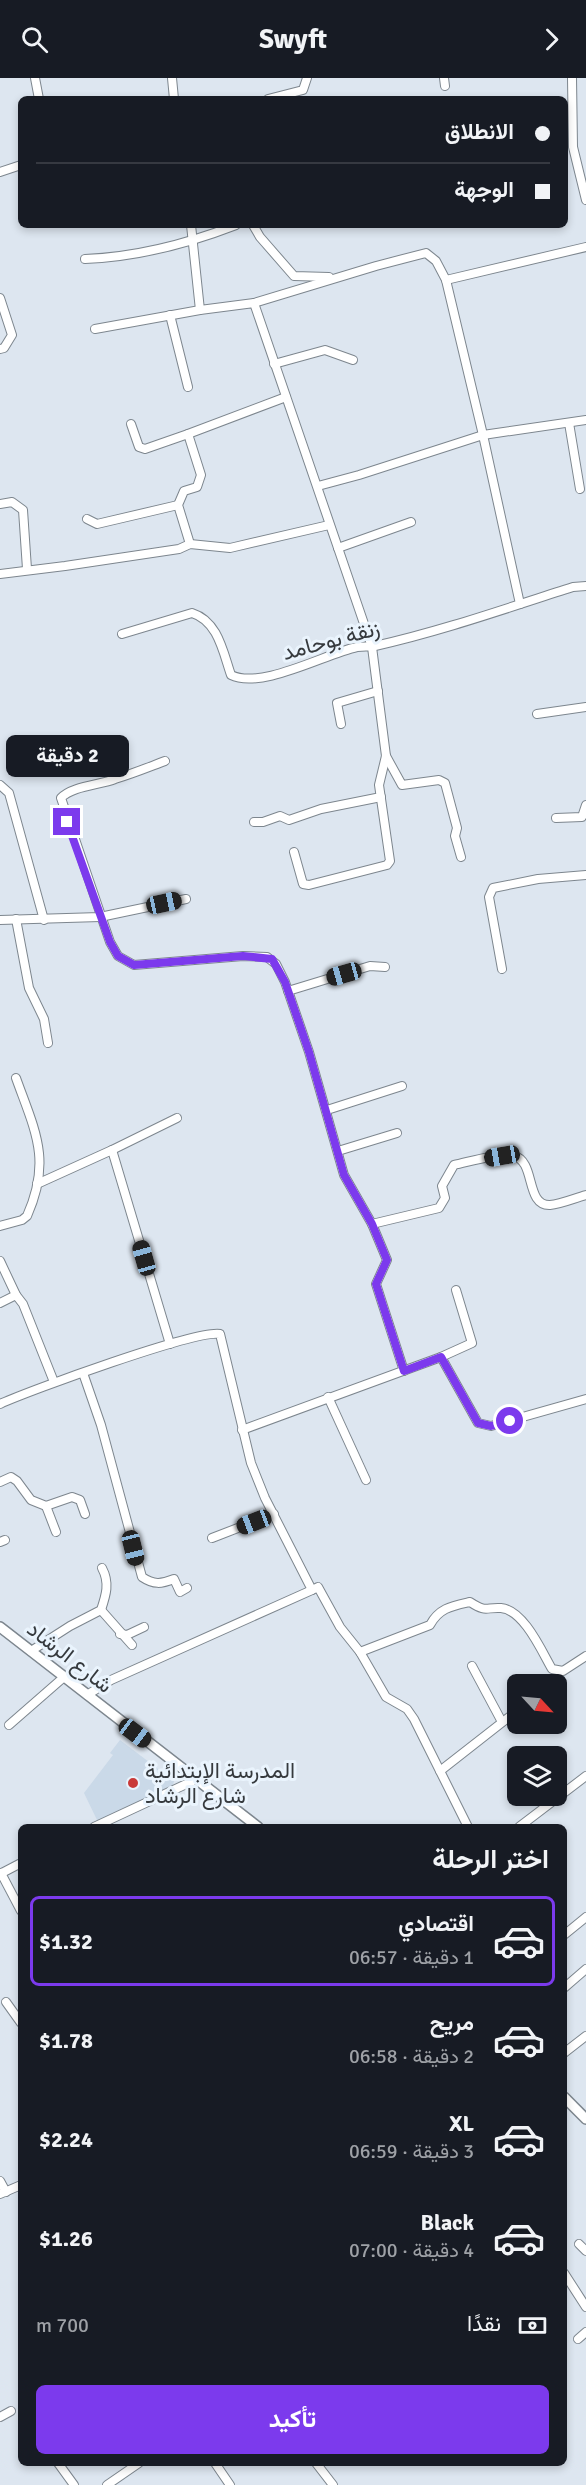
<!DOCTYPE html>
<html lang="ar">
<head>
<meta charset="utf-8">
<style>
	:root { --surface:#171b24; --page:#20242c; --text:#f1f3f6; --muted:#9ea1a6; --line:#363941; --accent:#7c3aed }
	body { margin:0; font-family:Signika,Vazirmatn,sans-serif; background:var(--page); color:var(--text); direction:rtl; height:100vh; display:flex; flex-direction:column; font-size:22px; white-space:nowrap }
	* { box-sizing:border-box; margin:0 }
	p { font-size:20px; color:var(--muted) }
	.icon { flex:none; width:33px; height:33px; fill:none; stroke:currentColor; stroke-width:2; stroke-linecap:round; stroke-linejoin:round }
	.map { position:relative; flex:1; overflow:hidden; direction:ltr }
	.sheet { position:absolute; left:18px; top:1746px; width:549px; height:642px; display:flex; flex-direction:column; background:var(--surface); border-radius:9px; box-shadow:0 3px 9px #0003; direction:rtl }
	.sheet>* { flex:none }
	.banner { position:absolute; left:18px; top:18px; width:550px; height:132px; border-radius:9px; box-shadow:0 3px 9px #0003; direction:rtl; display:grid; align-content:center; height:132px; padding:0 18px; background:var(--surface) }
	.needle { width:39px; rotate:116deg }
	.controls { position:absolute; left:507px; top:1596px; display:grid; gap:12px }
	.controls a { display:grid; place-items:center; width:60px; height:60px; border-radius:9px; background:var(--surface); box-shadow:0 3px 9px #0003; font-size:30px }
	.end { position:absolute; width:27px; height:27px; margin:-14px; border:8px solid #7c3aed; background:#fff; box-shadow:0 0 0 3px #fff }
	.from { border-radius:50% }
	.bubble { position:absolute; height:42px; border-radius:9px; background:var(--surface); box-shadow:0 3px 9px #0003; font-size:20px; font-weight:700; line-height:42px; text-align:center; direction:rtl }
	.car { position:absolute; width:18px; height:36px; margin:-18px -9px; border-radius:8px; box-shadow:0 0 4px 2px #0007; background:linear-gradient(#222 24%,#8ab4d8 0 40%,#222 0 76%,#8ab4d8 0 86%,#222 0) }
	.banner b { display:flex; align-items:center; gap:21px; height:57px; font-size:22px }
	.banner b+b { border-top:2px solid var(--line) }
	.banner i { width:15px; height:15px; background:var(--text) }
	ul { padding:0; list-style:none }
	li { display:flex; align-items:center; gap:18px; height:90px; margin:0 12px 9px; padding:0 6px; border:3px solid transparent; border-radius:9px }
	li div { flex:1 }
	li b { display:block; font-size:22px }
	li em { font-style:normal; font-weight:700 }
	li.current { border-color:var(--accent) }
	li>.icon { width:54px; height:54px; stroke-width:1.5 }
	h2 { padding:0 18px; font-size:27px; line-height:72px }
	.pay { display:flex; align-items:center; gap:15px; height:66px; padding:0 18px; font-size:22px }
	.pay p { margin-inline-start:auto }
	.cta { display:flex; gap:12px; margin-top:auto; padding:12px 18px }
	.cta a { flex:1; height:69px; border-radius:9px; background:var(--accent); color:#fff; font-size:24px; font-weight:700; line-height:69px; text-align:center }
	header { display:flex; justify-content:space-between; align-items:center; height:78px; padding:0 18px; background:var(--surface); font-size:27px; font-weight:700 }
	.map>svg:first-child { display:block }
	.built { fill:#cad9e8 }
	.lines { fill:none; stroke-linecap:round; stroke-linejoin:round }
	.minor-casing { stroke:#7d868e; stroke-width:10 }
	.tertiary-casing { stroke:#7d868e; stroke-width:12 }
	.minor { stroke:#fff; stroke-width:8 }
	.tertiary { stroke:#fff; stroke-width:9 }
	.route { stroke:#7c3aed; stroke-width:8 }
	.poi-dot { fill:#c93a39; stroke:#eaf4fd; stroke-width:2 }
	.labels { text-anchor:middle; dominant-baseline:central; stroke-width:6; stroke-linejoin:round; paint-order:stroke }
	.street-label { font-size:22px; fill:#363a3e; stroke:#eaf4fd }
	.poi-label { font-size:22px; fill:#363a3e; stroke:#eaf4fd; text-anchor:start }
</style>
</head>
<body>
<header><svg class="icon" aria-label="forward" viewBox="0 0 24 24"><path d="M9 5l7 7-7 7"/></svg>Swyft<svg class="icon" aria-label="search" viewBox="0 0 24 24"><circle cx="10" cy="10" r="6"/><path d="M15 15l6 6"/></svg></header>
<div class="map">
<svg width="586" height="2407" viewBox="0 0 586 2407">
	<rect width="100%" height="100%" fill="#dde6f0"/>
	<path class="built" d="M120,1662L174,1703L173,1707L98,1744L84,1715L113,1677L110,1675Z"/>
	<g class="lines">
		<g class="minor-casing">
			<g id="minor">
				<path d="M35,0L39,21"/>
				<path d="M172,0L174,21"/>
				<path d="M444,0L445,8"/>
				<path d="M572,0L573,69L586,122"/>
				<path d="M268,21L303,12L307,0"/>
				<path d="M0,94L21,87"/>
				<path d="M191,147L200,232L254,225L372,569L386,678L379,707L390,783L387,787L309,807L303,806L294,774"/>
				<path d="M253,147L260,159L294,198L329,199"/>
				<path d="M85,181C138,179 187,166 236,147"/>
				<path d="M446,202L586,169"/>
				<path d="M0,220L12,257L4,270L0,271"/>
				<path d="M254,225L376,188L426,175L436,183L446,202L483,357L520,526"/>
				<path d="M170,237L188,309"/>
				<path d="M95,251L200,232"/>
				<path d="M274,286L325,272L353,282"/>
				<path d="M569,345L580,411"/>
				<path d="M131,346L139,369L145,371L188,356"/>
				<path d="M318,408L359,397L483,357L586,342"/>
				<path d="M0,426L12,424L23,432L27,491"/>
				<path d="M87,441L97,446L178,427"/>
				<path d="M190,466L178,427L184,413L197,409L201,397L188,356L286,319"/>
				<path d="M338,470L411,444"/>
				<path d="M0,496L65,488L179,471L190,466L230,470L329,447"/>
				<path d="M122,556L192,535C218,543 223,574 231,597C261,612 325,576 357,569C363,568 369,569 375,568C442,553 507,530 573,509L586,508"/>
				<path d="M537,636L586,629"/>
				<path d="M341,646L337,625L378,613"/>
				<path d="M386,678L402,707L439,702L445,705L457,750L455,758L461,779"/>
				<path d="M165,683C149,689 132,696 115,701C100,707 72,708 61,720L110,864L118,878L134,887L243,878L267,879L276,886L285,904L309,974L344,1097L372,1146L387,1182L376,1206L404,1293"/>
				<path d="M0,707L9,715L44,842"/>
				<path d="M556,740L582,739L586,727"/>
				<path d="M254,744H263L280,738L289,742L321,731L381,719"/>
				<path d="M16,841L29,910L44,941L48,965"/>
				<path d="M0,842L100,839L186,821"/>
				<path d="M502,891L489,819L493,810L538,801L586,797"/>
				<path d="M288,913L370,888L385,889"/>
				<path d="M327,1032L402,1008"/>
				<path d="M112,1072L177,1040"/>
				<path d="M338,1073L397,1055"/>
				<path d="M37,1106L112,1072L170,1266"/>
				<path d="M372,1146L439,1130L445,1120L442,1108L454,1087C469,1084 500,1074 514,1078C536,1083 525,1128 550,1127C561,1126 575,1120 586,1117"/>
				<path d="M0,1148L22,1142L27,1138C52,1082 35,1053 16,1000"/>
				<path d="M0,1183L16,1217L23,1226L54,1304"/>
				<path d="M0,1225L16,1217"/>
				<path d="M441,1279L472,1265L456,1212"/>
				<path d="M83,1295L101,1347L142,1499C154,1507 161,1506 174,1501L180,1514L187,1510"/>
				<path d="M328,1319L366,1402"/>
				<path d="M0,1326C28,1313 198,1251 220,1256L251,1385L265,1420L312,1512L111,1602L87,1617"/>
				<path d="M242,1352L441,1279L478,1345L491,1348L586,1321"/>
				<path d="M0,1404L11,1399L17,1403L31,1422L46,1428L72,1419L80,1422L85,1436"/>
				<path d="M46,1428L56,1454"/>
				<path d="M212,1460L274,1436"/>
				<path d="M0,1464L5,1462"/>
				<path d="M312,1512L318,1509L340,1549L360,1574L386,1619L407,1631L414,1641L468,1749"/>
				<path d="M101,1532L132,1567"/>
				<path d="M120,1556L127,1557L144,1549"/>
				<path d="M31,1573L70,1548L101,1532C106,1517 110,1505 102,1490"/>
				<path d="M360,1574L430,1547C439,1530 452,1528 470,1524C487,1535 485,1529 501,1530C524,1532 542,1574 552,1591L563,1593L586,1578"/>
				<path d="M472,1588L502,1644"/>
				<path d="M9,1647L64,1599"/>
				<path d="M440,1693L518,1632"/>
				<path d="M94,1749L197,1701"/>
				<path d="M519,1749L586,1698"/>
				<path d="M1,1795L21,1833"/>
				<path d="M0,1796L21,1785"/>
				<path d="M564,1857L586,1839"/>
				<path d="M564,1910L586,1891"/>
				<path d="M6,1924L21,1945"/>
				<path d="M564,1975L586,1958"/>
				<path d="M0,2103L6,2114"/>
				<path d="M0,2116L21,2107"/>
				<path d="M579,2166L586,2173"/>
				<path d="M564,2195L586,2229"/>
				<path d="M578,2261L586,2254"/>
				<path d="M0,2339L11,2333"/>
				<path d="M58,2385L74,2407"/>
				<path d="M215,2385L230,2407"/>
				<path d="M316,2385L333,2407"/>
				<path d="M107,2407L139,2385"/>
			</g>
		</g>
		<g class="tertiary-casing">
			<g id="tertiary">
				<path d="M0,1549L258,1749"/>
				<path d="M564,2019L586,2041"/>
			</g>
		</g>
		<use href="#minor" class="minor"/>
		<use href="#tertiary" class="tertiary"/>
	</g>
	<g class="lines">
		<path class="route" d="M67,744L110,864L118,878L134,887L243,878L272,881L285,904L309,974L344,1097L372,1146L387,1182L376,1206L404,1293L441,1279L478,1345L491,1348L510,1343"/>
	</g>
	<circle class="poi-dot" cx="133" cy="1705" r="6"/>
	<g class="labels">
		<g class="street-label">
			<text transform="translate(331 562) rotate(-15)">زنقة بوحامد</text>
			<text transform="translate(70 1579) rotate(38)">شارع الرشاد</text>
		</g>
		<g class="poi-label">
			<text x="145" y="1692">المدرسة الإبتدائية<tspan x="145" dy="25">شارع الرشاد</tspan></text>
		</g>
	</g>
</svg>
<div class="controls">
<a><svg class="needle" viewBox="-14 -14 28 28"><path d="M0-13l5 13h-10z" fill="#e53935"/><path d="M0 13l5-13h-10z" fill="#9ea1a6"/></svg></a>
<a><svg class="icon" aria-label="layers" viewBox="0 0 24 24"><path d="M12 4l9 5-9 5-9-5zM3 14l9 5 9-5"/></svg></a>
</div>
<i class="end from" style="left:510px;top:1343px"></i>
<i class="end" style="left:67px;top:744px"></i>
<div class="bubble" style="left:6px;top:657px;width:123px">2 دقيقة</div>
<i class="car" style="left:164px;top:825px;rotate:78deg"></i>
<i class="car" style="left:344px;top:896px;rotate:254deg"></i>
<i class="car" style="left:502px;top:1078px;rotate:260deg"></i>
<i class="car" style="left:144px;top:1180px;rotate:344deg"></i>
<i class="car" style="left:254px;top:1444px;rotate:249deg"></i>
<i class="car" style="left:133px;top:1470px;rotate:166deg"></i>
<i class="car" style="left:135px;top:1655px;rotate:127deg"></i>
<div class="banner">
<b><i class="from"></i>الانطلاق</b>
<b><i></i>الوجهة</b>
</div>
<section class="sheet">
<h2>اختر الرحلة</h2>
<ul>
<li class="current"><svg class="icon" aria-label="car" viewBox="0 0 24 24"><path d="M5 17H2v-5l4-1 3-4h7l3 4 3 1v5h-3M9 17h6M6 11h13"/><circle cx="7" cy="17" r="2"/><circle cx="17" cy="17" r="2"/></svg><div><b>اقتصادي</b><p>1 دقيقة · 06:57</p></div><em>$1.32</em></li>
<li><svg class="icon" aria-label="car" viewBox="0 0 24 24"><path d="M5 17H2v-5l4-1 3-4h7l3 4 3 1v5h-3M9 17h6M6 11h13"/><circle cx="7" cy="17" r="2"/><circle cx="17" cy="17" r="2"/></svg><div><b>مريح</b><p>2 دقيقة · 06:58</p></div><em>$1.78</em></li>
<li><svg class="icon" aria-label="car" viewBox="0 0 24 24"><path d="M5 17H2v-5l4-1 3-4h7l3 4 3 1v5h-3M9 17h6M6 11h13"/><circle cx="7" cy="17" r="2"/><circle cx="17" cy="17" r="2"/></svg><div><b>XL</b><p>3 دقيقة · 06:59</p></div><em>$2.24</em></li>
<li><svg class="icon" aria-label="car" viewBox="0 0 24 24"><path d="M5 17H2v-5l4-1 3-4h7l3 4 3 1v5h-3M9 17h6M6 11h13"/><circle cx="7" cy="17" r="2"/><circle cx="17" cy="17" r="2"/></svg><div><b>Black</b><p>4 دقيقة · 07:00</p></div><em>$1.26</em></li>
</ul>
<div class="pay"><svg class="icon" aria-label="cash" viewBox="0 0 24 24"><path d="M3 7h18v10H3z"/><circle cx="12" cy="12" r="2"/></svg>نقدًا<p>700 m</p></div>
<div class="cta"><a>تأكيد</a></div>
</section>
</div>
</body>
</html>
